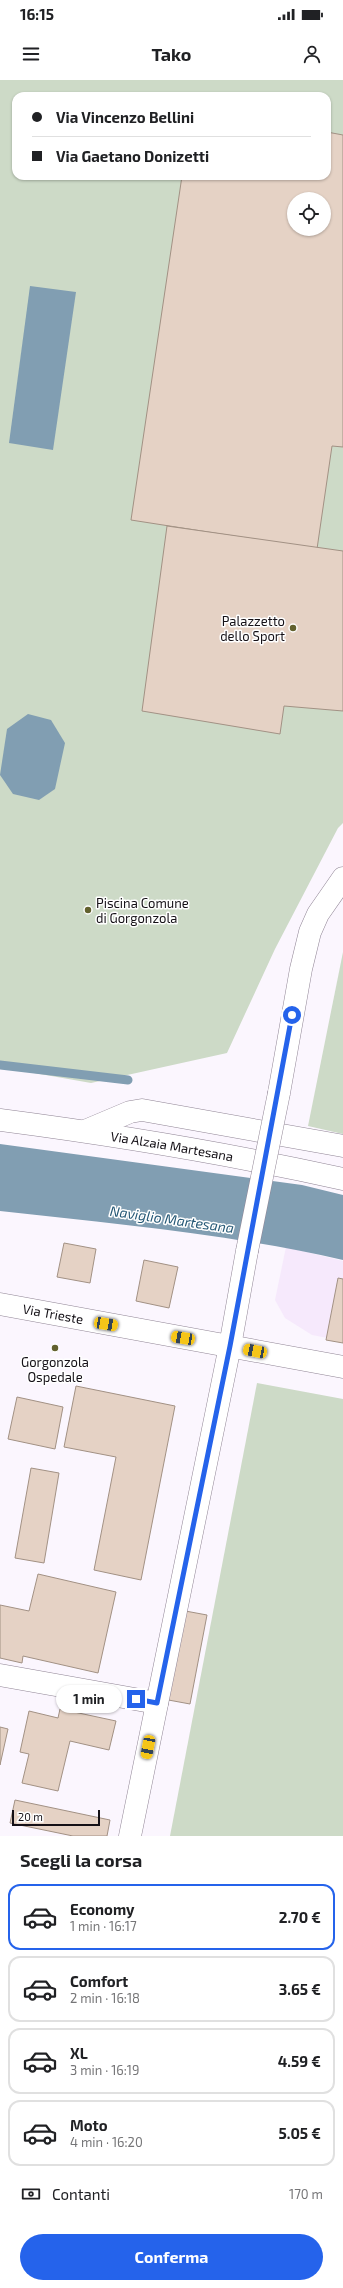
<!DOCTYPE html>
<html lang="it">
<head>
<meta charset="utf-8">
<style>
	:root { --surface:#fff; --page:#f6f6f6; --text:#202124; --muted:#757577; --line:#e0e0e0; --accent:#2563eb }
	body { margin:0; font-family:"Exo 2",sans-serif; background:var(--page); color:var(--text); height:100vh; display:flex; flex-direction:column; font-size:15px; white-space:nowrap }
	* { box-sizing:border-box; margin:0 }
	p { font-size:13px; color:var(--muted) }
	.icon { flex:none; width:22px; height:22px; fill:none; stroke:currentColor; stroke-width:2; stroke-linecap:round; stroke-linejoin:round }
	.map { position:relative; height:1756px; overflow:hidden }
	.panel { display:flex; flex-direction:column; background:var(--surface); flex:1 }
	.panel>* { flex:none }
	.hud { position:absolute; left:12px; top:12px; width:319px; height:88px; border-radius:12px; box-shadow:0 1px 3px #0004; display:grid; align-content:center; height:88px; padding:0 20px; background:var(--surface) }
	.buttons { position:absolute; left:287px; top:112px; display:grid; gap:8px }
	.buttons a { display:grid; place-items:center; width:44px; height:44px; border-radius:50%; background:var(--surface); box-shadow:0 1px 3px #0004; font-size:20px }
	.scale { position:absolute; left:12px; bottom:10px; width:88px; box-sizing:border-box; padding-left:4px; border:2px solid #141016; border-top:0; font-size:11px; line-height:14px; white-space:nowrap; color:#141016; -webkit-text-stroke:3px #fff; paint-order:stroke }
	.end { position:absolute; width:18px; height:18px; margin:-9px; border:5px solid #2563eb; background:#fff; box-shadow:0 0 0 2px #fff }
	.from { border-radius:50% }
	.bubble { position:absolute; height:28px; border-radius:14px; background:var(--surface); box-shadow:0 1px 3px #0004; font-size:13px; font-weight:700; line-height:28px; text-align:center }
	.car { position:absolute; width:12px; height:24px; margin:-12px -6px; border-radius:5px; box-shadow:0 0 3px 1px #0007; background:linear-gradient(#f5c518 24%,#345 0 40%,#f5c518 0 76%,#345 0 86%,#f5c518 0) }
	.hud b { display:flex; align-items:center; gap:14px; height:38px; font-size:15px }
	.hud b+b { border-top:1px solid var(--line) }
	.hud i { width:10px; height:10px; background:var(--text) }
	ul { padding:0; list-style:none }
	li { display:flex; align-items:center; gap:12px; height:66px; margin:0 8px 6px; padding:0 12px; border:2px solid var(--line); border-radius:12px }
	li div { flex:1 }
	li b { display:block; font-size:15px }
	li em { font-style:normal; font-weight:700 }
	li.active { border-color:var(--accent) }
	li>.icon { width:36px; height:36px; stroke-width:1.5 }
	h2 { padding:0 20px; font-size:18px; line-height:48px }
	.pay { display:flex; align-items:center; gap:10px; height:44px; padding:0 20px; font-size:15px }
	.pay p { margin-inline-start:auto }
	.primary-button { display:flex; gap:8px; margin-top:auto; padding:8px 20px }
	.primary-button a { flex:1; height:46px; border-radius:24px; background:var(--accent); color:#fff; font-size:16px; font-weight:700; line-height:46px; text-align:center }
	.status { display:flex; justify-content:space-between; align-items:center; height:28px; padding:0 20px; background:var(--surface); direction:ltr }
	.status svg { height:11px; fill:currentColor }
	header { display:flex; justify-content:space-between; align-items:center; height:52px; padding:0 20px; background:var(--surface); font-size:18px; font-weight:700 }
	.map>svg:first-child { display:block }
	.built { fill:#f6e9fc }
	.green { fill:#cddac7; fill-rule:evenodd }
	.water { fill:#819eb2 }
	.lines { fill:none; stroke-linecap:round; stroke-linejoin:round }
	.stream { stroke:#819eb2; stroke-width:9 }
	.building { fill:#e5d2c5; stroke:#a29184; fill-rule:evenodd }
	.minor-casing { stroke:#908595; stroke-width:23 }
	.minor { stroke:#fff; stroke-width:22 }
	.minor-bridge-casing { stroke:#908595; stroke-width:23; stroke-linecap:butt }
	.minor-bridge { stroke:#fff; stroke-width:22 }
	.route { stroke:#2563eb; stroke-width:5 }
	.poi-dot { fill:#62612e; stroke:#fff; stroke-width:1.5 }
	.labels { text-anchor:middle; dominant-baseline:central; stroke-width:3; stroke-linejoin:round; paint-order:stroke }
	.poi-label { font-size:13px; fill:#141016; stroke:#fff; text-anchor:end }
	.street-label { font-size:13px; fill:#141016; stroke:#fff }
	.water-label { font-size:14px; font-style:italic; fill:#255876; stroke:#fff }
</style>
</head>
<body>
<div class="status"><b>16:15</b><svg viewBox="0 0 49 12"><path d="M0 12V9h3v3zM5 12V6h3v6zM10 12V3h3v9zM15 12V0h3v12zM26 1h20v11H26zM47 4h2v5h-2z"/></svg></div>
<header><svg class="icon" aria-label="menu" viewBox="0 0 24 24"><path d="M4 6h16M4 12h16M4 18h16"/></svg>Tako<svg class="icon" aria-label="person" viewBox="0 0 24 24"><circle cx="12" cy="8" r="4"/><path d="M4 21q1-7 8-7t8 7"/></svg></header>
<div class="map">
<svg width="343" height="1756" viewBox="0 0 343 1756">
	<rect width="100%" height="100%" fill="#fbf6fe"/>
	<path class="built" d="M286,1167L343,1181V1261L312,1255L285,1238L275,1220Z"/>
	<g class="green">
		<path d="M0,0H343V743L338,748L275,869L227,973L91,1003L0,987ZM16,16H327V96H16ZM294,119H324V149H294Z"/>
		<path d="M343,872V1054L308,1046Z"/>
		<path d="M257,1303L343,1319V1756H170Z"/>
	</g>
	<g class="water">
		<path d="M30,206L76,212L53,370L9,363Z"/>
		<path d="M28,634L51,640L65,663L55,709L39,720L13,714L0,695L7,649Z"/>
		<path d="M0,1064L302,1105L343,1115V1180C230,1154 115,1144 0,1131Z"/>
	</g>
	<g class="lines">
		<path class="stream" d="M0,985L128,1000"/>
	</g>
	<g class="building">
		<path d="M327,52L343,55V367L332,366L317,469L131,440L182,96H327ZM294,119H324V149H294Z"/>
		<path d="M167,446L343,471V631L284,626L280,654L142,631Z"/>
		<path d="M64,1163L96,1169L90,1203L57,1197Z"/>
		<path d="M144,1180L178,1187L169,1228L136,1221Z"/>
		<path d="M338,1198L343,1199V1263L326,1260Z"/>
		<path d="M76,1306L175,1326L141,1500L94,1490L116,1377L64,1367Z"/>
		<path d="M17,1317L63,1327L55,1369L8,1359Z"/>
		<path d="M31,1388L59,1393L44,1483L15,1478Z"/>
		<path d="M38,1494L116,1512L98,1593L23,1576L22,1583L0,1578V1525L29,1531Z"/>
		<path d="M180,1530L207,1535L190,1624L163,1619Z"/>
		<path d="M60,1629L116,1641L109,1670L70,1661L58,1711L22,1703L29,1674L20,1672L29,1631L58,1638Z"/>
		<path d="M0,1647L8,1649L0,1685Z"/>
		<path d="M15,1720L110,1740L107,1756H73L10,1743Z"/>
	</g>
	<g class="lines">
		<g class="minor-casing">
			<g id="minor">
				<path d="M279,1013L301,889L310,852L318,834L343,798"/>
				<path id="s1" d="M0,1040C115,1055 230,1074 343,1099"/>
				<path d="M85,1051L130,1032L142,1030L343,1066"/>
				<path id="s2" d="M0,1224L343,1287"/>
				<path d="M0,1595L157,1623"/>
				<path d="M130,1756L230,1266L247,1171"/>
			</g>
		</g>
		<use href="#minor" class="minor"/>
		<g class="minor-bridge-casing">
			<path id="minor-bridge" d="M247,1171L279,1013"/>
		</g>
		<use href="#minor-bridge" class="minor-bridge"/>
	</g>
	<g class="lines">
		<path class="route" d="M136,1619L157,1623L230,1266L292,935"/>
	</g>
	<g class="poi-dot">
		<circle cx="293" cy="548" r="4"/>
		<circle cx="88" cy="830" r="4"/>
		<circle cx="55" cy="1268" r="4"/>
	</g>
	<g class="labels">
		<g class="poi-label">
			<text x="285" y="541">Palazzetto<tspan x="285" dy="15">dello Sport</tspan></text>
			<text x="96" y="823" text-anchor="start">Piscina Comune<tspan x="96" dy="15">di Gorgonzola</tspan></text>
			<text x="55" y="1282" text-anchor="middle">Gorgonzola<tspan x="55" dy="15">Ospedale</tspan></text>
		</g>
		<g class="street-label">
			<text stroke="none"><textPath href="#s1" startOffset="174">Via Alzaia Martesana</textPath></text>
			<text stroke="none"><textPath href="#s2" startOffset="54">Via Trieste</textPath></text>
		</g>
		<g class="water-label">
			<text transform="translate(172 1139) rotate(8)">Naviglio Martesana</text>
		</g>
	</g>
</svg>
<div class="buttons">
<a><svg class="icon" aria-label="locate" viewBox="0 0 24 24"><circle cx="12" cy="12" r="6"/><path d="M12 2v4M12 18v4M2 12h4M18 12h4"/></svg></a>
</div>
<div class="scale">20 m</div>
<i class="end from" style="left:292px;top:935px"></i>
<i class="end" style="left:136px;top:1619px"></i>
<div class="bubble" style="left:56px;top:1605px;width:66px">1 min</div>
<i class="car" style="left:106px;top:1244px;rotate:100deg"></i>
<i class="car" style="left:183px;top:1258px;rotate:280deg"></i>
<i class="car" style="left:255px;top:1271px;rotate:281deg"></i>
<i class="car" style="left:148px;top:1667px;rotate:191deg"></i>
<div class="hud">
<b><i class="from"></i>Via Vincenzo Bellini</b>
<b><i></i>Via Gaetano Donizetti</b>
</div>
</div>
<section class="panel">
<h2>Scegli la corsa</h2>
<ul>
<li class="active"><svg class="icon" aria-label="car" viewBox="0 0 24 24"><path d="M5 17H2v-5l4-1 3-4h7l3 4 3 1v5h-3M9 17h6M6 11h13"/><circle cx="7" cy="17" r="2"/><circle cx="17" cy="17" r="2"/></svg><div><b>Economy</b><p>1 min · 16:17</p></div><em>2.70 €</em></li>
<li><svg class="icon" aria-label="car" viewBox="0 0 24 24"><path d="M5 17H2v-5l4-1 3-4h7l3 4 3 1v5h-3M9 17h6M6 11h13"/><circle cx="7" cy="17" r="2"/><circle cx="17" cy="17" r="2"/></svg><div><b>Comfort</b><p>2 min · 16:18</p></div><em>3.65 €</em></li>
<li><svg class="icon" aria-label="car" viewBox="0 0 24 24"><path d="M5 17H2v-5l4-1 3-4h7l3 4 3 1v5h-3M9 17h6M6 11h13"/><circle cx="7" cy="17" r="2"/><circle cx="17" cy="17" r="2"/></svg><div><b>XL</b><p>3 min · 16:19</p></div><em>4.59 €</em></li>
<li><svg class="icon" aria-label="car" viewBox="0 0 24 24"><path d="M5 17H2v-5l4-1 3-4h7l3 4 3 1v5h-3M9 17h6M6 11h13"/><circle cx="7" cy="17" r="2"/><circle cx="17" cy="17" r="2"/></svg><div><b>Moto</b><p>4 min · 16:20</p></div><em>5.05 €</em></li>
</ul>
<div class="pay"><svg class="icon" aria-label="cash" viewBox="0 0 24 24"><path d="M3 7h18v10H3z"/><circle cx="12" cy="12" r="2"/></svg>Contanti<p>170 m</p></div>
<div class="primary-button"><a>Conferma</a></div>
</section>
</body>
</html>
